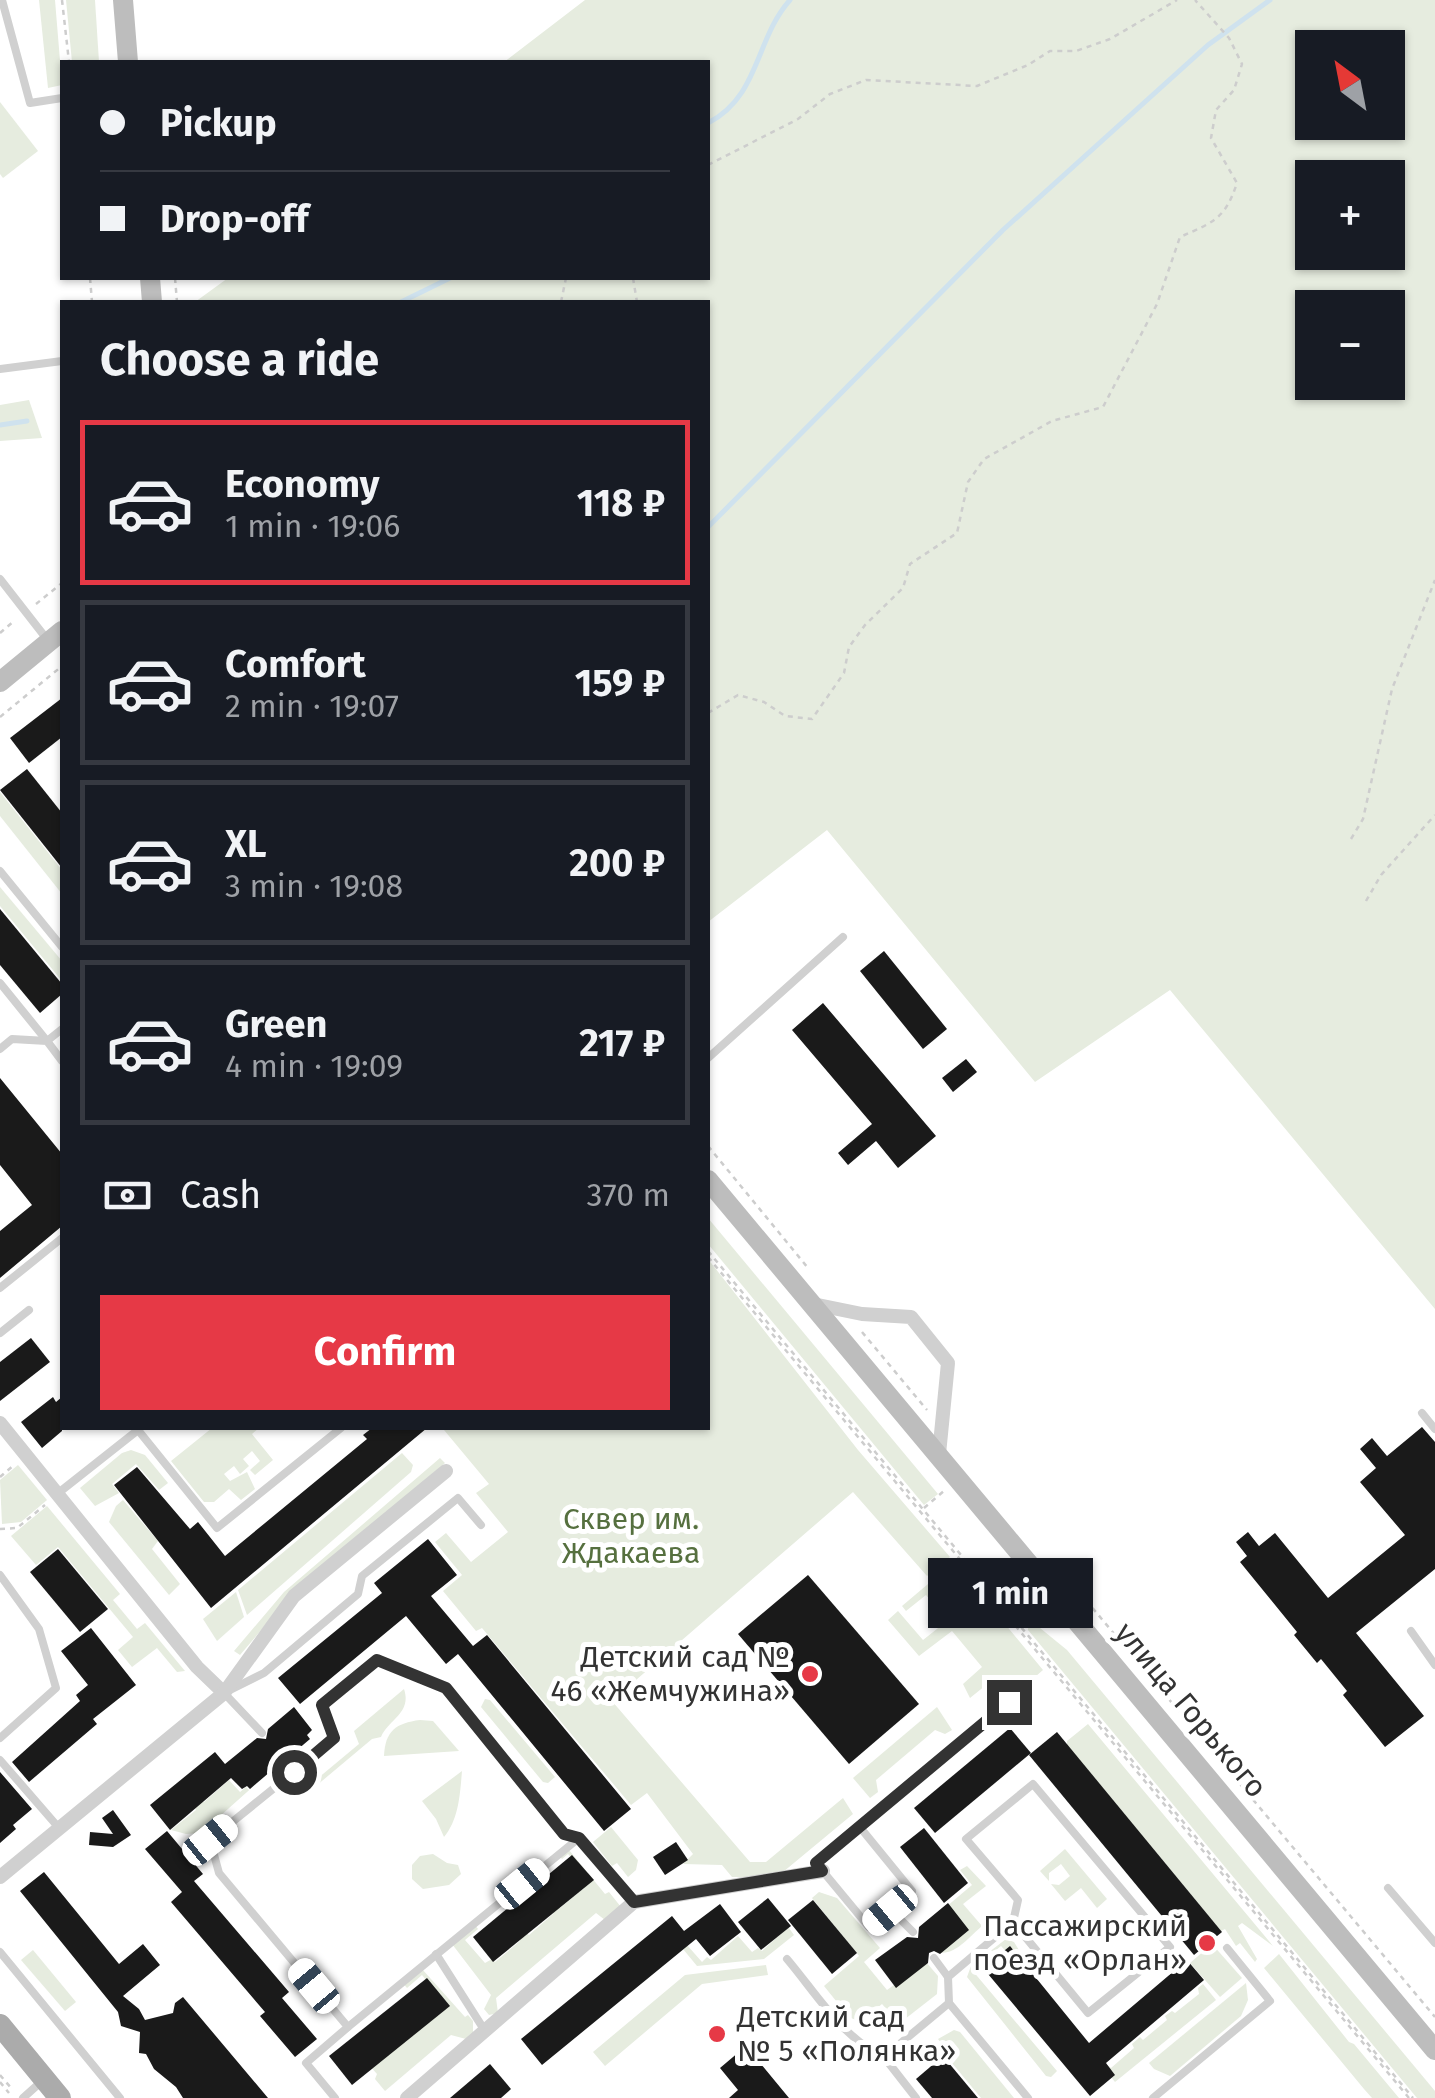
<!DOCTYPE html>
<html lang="en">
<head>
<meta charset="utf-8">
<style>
	:root { --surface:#171b24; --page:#242831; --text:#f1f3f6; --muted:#9ea1a6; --line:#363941; --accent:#e63946 }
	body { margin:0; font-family:"Fira Sans",sans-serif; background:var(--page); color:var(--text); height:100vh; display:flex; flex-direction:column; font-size:38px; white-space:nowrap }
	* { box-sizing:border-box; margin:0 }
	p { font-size:32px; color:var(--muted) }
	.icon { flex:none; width:55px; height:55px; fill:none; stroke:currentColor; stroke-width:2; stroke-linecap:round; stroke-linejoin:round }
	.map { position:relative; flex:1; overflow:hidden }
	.drawer { position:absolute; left:60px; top:300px; width:650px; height:1130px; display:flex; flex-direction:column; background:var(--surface); border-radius:0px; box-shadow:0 2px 8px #0004 }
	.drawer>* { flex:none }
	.banner { position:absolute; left:60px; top:60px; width:650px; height:220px; border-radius:0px; box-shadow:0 2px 8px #0004; display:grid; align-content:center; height:220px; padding:0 40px; background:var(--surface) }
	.needle { width:65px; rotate:328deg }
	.buttons { position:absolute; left:1295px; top:30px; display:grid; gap:20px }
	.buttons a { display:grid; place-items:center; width:110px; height:110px; border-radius:0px; background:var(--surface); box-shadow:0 2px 8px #0004; font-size:50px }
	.end { position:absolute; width:45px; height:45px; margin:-22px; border:12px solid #333; background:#fff; box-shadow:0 0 0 5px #fff }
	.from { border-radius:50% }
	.bubble { position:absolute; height:70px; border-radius:0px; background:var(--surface); box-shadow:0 2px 8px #0004; font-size:32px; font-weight:700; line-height:70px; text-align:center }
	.car { position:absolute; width:30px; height:60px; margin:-30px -15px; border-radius:12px; box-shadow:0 0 8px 2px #0007; background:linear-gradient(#fff 24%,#345 0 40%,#fff 0 76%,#345 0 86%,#fff 0) }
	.banner b { display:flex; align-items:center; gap:35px; height:95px; font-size:38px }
	.banner b+b { border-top:2px solid var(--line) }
	.banner i { width:25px; height:25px; background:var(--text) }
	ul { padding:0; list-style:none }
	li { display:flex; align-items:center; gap:30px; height:165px; margin:0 20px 15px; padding:0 20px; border:5px solid var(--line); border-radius:0px }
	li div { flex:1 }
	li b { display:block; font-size:38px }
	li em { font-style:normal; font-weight:700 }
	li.active { border-color:var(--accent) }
	li>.icon { width:90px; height:90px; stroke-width:1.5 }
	h2 { padding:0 40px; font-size:45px; line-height:120px }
	.pay { display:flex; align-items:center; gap:25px; height:110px; padding:0 40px; font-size:38px }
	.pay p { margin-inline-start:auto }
	.cta { display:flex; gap:20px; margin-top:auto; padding:20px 40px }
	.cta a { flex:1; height:115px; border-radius:0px; background:var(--accent); color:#fff; font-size:40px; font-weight:700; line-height:115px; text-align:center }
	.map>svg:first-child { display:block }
	.green { fill:#e6ecdf; fill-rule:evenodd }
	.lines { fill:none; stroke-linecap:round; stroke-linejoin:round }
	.stream { stroke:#cfe2ee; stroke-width:5 }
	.building { fill:#1a1a1a }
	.path { stroke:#cdcdcd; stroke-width:2.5; stroke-dasharray:5 5; stroke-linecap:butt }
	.lane { stroke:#d0d0d0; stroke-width:8 }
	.street { stroke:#d0d0d0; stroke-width:14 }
	.secondary { stroke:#bdbdbd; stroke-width:20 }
	.primary { stroke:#ababab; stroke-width:22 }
	.route { stroke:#333; stroke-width:12 }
	.poi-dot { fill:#e63946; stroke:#fff; stroke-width:4 }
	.labels { text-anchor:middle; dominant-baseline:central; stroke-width:10; stroke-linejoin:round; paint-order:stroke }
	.park-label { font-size:30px; fill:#56703f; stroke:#fff }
	.poi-label { font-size:30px; fill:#333; stroke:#fff; text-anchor:end }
	.street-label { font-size:30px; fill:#333; stroke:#fff }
</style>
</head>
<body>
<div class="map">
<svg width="1435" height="2098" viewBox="0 0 1435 2098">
	<rect width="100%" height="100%" fill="#fff"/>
	<g class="green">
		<path d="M39,0H55L62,85L48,88Z"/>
		<path d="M66,0H95L99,62H72Z"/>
		<path d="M585,0H1435V1309L1170,990L1035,1082L827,830L708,922V302H195L228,278H708V62H504ZM1312,48H1388V122H1312ZM1312,178H1388V252H1312ZM1312,308H1388V382H1312Z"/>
		<path d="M0,102L38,151L3,178L0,174Z"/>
		<path d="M29,400L42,438L0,441V405Z"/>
		<path d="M0,792L62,870V894L0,816Z"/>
		<path d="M0,887L62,961V981L0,906Z"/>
		<path d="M708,1218L938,1494L924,1505L708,1244Z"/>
		<path d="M708,1259L858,1450L950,1557L927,1576L853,1492L621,1693V1688L617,1690L619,1695L612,1701L750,1862H766L843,1798L853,1814L777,1877H732L722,1865L683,1864L693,1854L647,1793L631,1805L482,1628L476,1631L443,1591L462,1575L435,1542L446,1533L471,1562L508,1532L476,1493L489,1484L444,1430L447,1428H708Z"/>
		<path d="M212,1428H259L252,1434L273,1460L255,1475L250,1470L260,1461L252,1451L243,1459L249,1466L240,1474L234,1466L224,1474L230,1481L247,1472L255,1489L241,1500L229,1489L214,1502H204L171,1461Z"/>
		<path d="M131,1450L145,1455L168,1483L159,1490L136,1464L112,1484L119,1493L95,1506L80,1488L122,1453Z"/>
		<path d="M402,1453L413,1465L411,1472L247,1615L238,1590Z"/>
		<path d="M440,1458L445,1463L291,1595L240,1655L234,1651L284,1592Z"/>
		<path d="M18,1465L47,1500L21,1522L2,1524L0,1480Z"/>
		<path d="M123,1500L158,1541L152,1549L180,1584L169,1595L109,1522L116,1506Z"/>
		<path d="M47,1506L120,1594L113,1600L137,1629L145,1623L185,1671L177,1672L157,1648L132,1667L118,1650L133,1637L58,1547L36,1565L11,1536Z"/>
		<path d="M954,1562L1043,1670L1013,1696L996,1677L970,1698L963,1684L982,1667L952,1631L919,1656L888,1620L898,1611L923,1640L947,1621L926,1595L906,1611L902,1606Z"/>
		<path d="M236,1592L244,1617L217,1641L203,1619Z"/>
		<path d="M1029,1619L1067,1650L1435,2091V2098H1417L1028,1630Z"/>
		<path d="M404,1689C412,1713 389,1719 381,1737L372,1739L310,1791L300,1790L293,1782L301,1776L311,1784L359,1744L354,1731Z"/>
		<path d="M485,1699L490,1700L555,1777L548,1783L543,1782L481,1707Z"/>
		<path d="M937,1707L952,1730L945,1734L935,1730L876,1780L878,1792L870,1798L853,1778Z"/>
		<path d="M420,1720L433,1721L459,1751L384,1756C385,1731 396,1723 420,1720Z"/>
		<path d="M1088,1724L1273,1946L1242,1923L1238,1926L1257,1959L1255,1962L1240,1943L1236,1946L1225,1929L1221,1931L1067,1745V1741Z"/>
		<path d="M462,1771C460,1794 459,1819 444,1837L436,1819L422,1801Z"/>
		<path d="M264,1777L201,1833L186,1834L171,1830L196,1810L194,1806L201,1800L204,1802L229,1780L240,1792L246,1787L249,1790Z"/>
		<path d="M611,1827L638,1860L636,1870L628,1877L617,1863L612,1866L593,1842Z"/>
		<path d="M1065,1849L1107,1899L1097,1908L1081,1888L1065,1901L1051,1884L1059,1885L1070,1876L1061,1864L1049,1873V1881L1040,1871Z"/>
		<path d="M569,1850L605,1894L609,1892L621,1907L605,1920L596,1913L496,1998L498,2013L489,2015L484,2009L491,1995L452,1944L475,1925L478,1929L465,1940L485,1963L492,1959L495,1962L520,1941L518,1938L525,1932L529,1935L553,1914L557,1905L560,1908L584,1888L589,1878L568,1854L562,1859L557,1853Z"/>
		<path d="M433,1854L447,1863L458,1865L461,1874L449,1885L423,1889L412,1879V1865L420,1856Z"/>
		<path d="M967,1866L986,1886L963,1904L982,1926C969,1937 954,1957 937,1952L946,1907L972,1885L960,1870Z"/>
		<path d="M819,1892L837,1898L880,1948L864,1962L887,1990L926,1962L938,1976L937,1994L905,2019L893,2016L882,2004L860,2022L849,2017L824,1986L859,1956L812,1898Z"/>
		<path d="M786,1924L794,1935L764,1959L697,1966L683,1949L687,1945L702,1962L707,1957L711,1960L738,1936L752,1952L758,1948L762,1951L784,1931Z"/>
		<path d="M1006,1939L1014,1942L1022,1955L1015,1961L1001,1946L972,1970L1057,2071L1051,2077L1046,2076L967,1977L971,1966Z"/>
		<path d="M1212,1944L1242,1978L1220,1997L1190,1963Z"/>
		<path d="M33,1950L76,2002L65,2011L21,1960Z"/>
		<path d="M1279,1954L1349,2042L1354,2044L1399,2098H1372L1364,2089L1264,1968Z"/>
		<path d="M766,1965L768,1975L702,1984L605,2066L593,2052L685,1975Z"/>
		<path d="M422,1969L465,2017L468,2015L473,2021V2033L466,2039L451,2035L385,2091L375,2079L377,2074L370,2066L446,2004L422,1975L407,1988L401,1981Z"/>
		<path d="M1246,1983L1248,2000L1241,2016L1170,2076L1154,2069L1149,2063Z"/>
		<path d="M1203,1984L1216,2000L1115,2082L1103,2067L1107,2065L1111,2068L1134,2048L1132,2044L1140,2037L1143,2040L1167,2020L1165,2016L1172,2011L1175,2013L1199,1994L1198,1988Z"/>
		<path d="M954,2030L960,2032L1014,2098H981L942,2051L945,2048L938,2039Z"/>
	</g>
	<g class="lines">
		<g class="stream">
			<path d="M708,123C760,96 755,39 790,0"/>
			<path d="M401,302L450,278"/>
			<path d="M0,425L27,421"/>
			<path d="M708,527L1003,230L1208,45L1270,0"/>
		</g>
	</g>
	<g class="building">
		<path d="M62,698V737L29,763L10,738Z"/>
		<path d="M27,769L62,813V868L0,790Z"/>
		<path d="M0,909L62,984V994L40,1013L0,965Z"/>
		<path d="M884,951L947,1029L923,1049L860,971Z"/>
		<path d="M823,1003L936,1136L898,1168L876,1141L848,1165L838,1153L872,1124L792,1030Z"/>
		<path d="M966,1059L977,1072L953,1092L942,1078Z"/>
		<path d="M0,1078L62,1154V1226L0,1278V1231L32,1205L0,1165Z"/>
		<path d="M31,1338L50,1362L0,1401V1362Z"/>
		<path d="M53,1397L56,1402L62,1397V1431L42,1448L21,1422Z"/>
		<path d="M1422,1427L1435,1442V1569L1356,1633L1424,1716L1385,1747L1343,1695L1347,1691L1321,1659L1317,1663L1294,1635L1297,1632L1240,1562L1247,1556L1236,1542L1248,1532L1259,1546L1275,1533L1328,1598L1405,1535L1360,1482L1376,1468L1360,1449L1372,1438L1387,1456Z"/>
		<path d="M372,1428H427L211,1608L114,1485L137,1467L190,1529L198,1522L225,1556L367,1439L363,1435Z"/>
		<path d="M428,1539L457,1575L431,1596L473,1646L487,1635L631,1809L604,1831L458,1654L446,1664L406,1616L300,1704L278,1678L382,1593L374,1583Z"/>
		<path d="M58,1549L108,1609L80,1632L30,1572Z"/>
		<path d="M808,1575L919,1704L849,1764L738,1634Z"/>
		<path d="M91,1628L136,1685L93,1719L97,1724L29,1782L12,1762L80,1701L76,1695L88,1685L61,1651Z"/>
		<path d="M294,1707L312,1730L307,1735L310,1739L290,1756L284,1753L279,1755L278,1765L250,1789L247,1786L242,1789L231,1778L170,1830L150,1805L215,1752L225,1764L257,1738L266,1739L268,1729Z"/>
		<path d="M1010,1728L1031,1753L935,1833L914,1808Z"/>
		<path d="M1057,1732L1222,1932L1194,1955L1029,1755Z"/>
		<path d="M0,1772L32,1809L13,1825L16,1829L0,1843Z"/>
		<path d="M113,1810L131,1835L113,1847L89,1845L90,1832L113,1834L102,1818Z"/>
		<path d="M924,1828L968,1883L944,1903L900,1847Z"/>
		<path d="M167,1831L203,1874L194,1881L289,1992L282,1998L317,2039L295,2057L260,2016L265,2012L171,1902L182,1892L145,1849Z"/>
		<path d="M676,1842L688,1860L665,1875L653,1857Z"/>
		<path d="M572,1855L594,1880L493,1962L473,1937Z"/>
		<path d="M44,1872L119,1964L143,1944L160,1965L123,1996L139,2009L145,2020L173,2013L175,2003L183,1997L268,2098H183L176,2087L154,2069L146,2054L139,2053L140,2032L121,2026L118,2012L20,1891Z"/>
		<path d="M768,1898L791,1926L761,1950L738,1922Z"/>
		<path d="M813,1900L857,1953L832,1974L788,1920Z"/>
		<path d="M948,1903L969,1930L940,1954L934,1951L929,1953L928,1963L896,1988L875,1960L907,1937L918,1938L919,1927Z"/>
		<path d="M720,1904L741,1932L710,1956L696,1939L542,2065L521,2039L672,1916L684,1931Z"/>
		<path d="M1010,1946L1089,2043L1187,1960L1204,1980L1106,2063L1115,2075L1090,2096L983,1968Z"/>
		<path d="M427,1978L450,2006L352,2085L329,2056Z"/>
		<path d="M746,2046L789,2098H729L738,2090L720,2068Z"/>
		<path d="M943,2056L978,2098H932L916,2079Z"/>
		<path d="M490,2064L511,2089L501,2098H450Z"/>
	</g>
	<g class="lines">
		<g class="path">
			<path d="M62,0L69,62"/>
			<path d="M708,165L798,119L830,94L866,80L977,86L1028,65L1050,51H1076L1110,39L1177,0"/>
			<path d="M90,278L92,302"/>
			<path d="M175,278L177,302"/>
			<path d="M633,278L637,302"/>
			<path d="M561,302L566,278"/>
			<path d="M36,604L62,583"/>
			<path d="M0,633L14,621"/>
			<path d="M708,713L738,695L764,702L785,716L812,719L844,673L849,647L865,625L903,588L910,564L957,533L968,482L984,459L1052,421L1103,407L1157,304L1180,237C1214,222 1225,219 1237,183L1211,138L1216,110L1234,90L1242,64L1229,38L1195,0"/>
			<path d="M0,717L62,666"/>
			<path d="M1351,839L1363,819L1392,689L1435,580"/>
			<path d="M1366,901L1381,875L1435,815"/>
			<path d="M708,1146L808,1268"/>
			<path d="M708,1251L1413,2098"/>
			<path d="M708,1257L1409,2098"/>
			<path d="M862,1332L927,1410"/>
			<path d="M0,1477L14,1465"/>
			<path d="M924,1508L945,1490"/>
			<path d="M0,1529L17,1528L45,1505"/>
			<path d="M1054,1562L1435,2017"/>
			<path d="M0,2075L12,2089"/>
			<path d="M0,2082L9,2093"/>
		</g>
		<g class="lane">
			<path d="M2,0L30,103L62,98"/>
			<path d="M0,369L62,361"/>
			<path d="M0,579L46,638"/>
			<path d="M0,871L62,947"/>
			<path d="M0,983L47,1041L62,1029"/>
			<path d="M0,1049L12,1039L47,1041L62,1061"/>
			<path d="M708,1058L843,937"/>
			<path d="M0,1288L62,1238"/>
			<path d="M0,1333L29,1310"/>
			<path d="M1422,1413L1435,1429"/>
			<path d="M57,1494L138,1430L217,1528L341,1428"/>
			<path d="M0,1575L39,1629L56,1688L0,1738"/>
			<path d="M1411,1631L1435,1665"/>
			<path d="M262,1733L224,1693L264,1673L358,1594L362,1576L458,1498L481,1525"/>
			<path d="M0,1760L59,1828"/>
			<path d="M284,1760L294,1772L210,1840L219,1873L348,2027L306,2063L335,2098"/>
			<path d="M294,1772L334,1738L322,1705L377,1660L446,1687L564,1834L579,1838L634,1902"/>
			<path d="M859,1826L912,1891L869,1927L816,1863L1009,1702"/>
			<path d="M1388,1888L1435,1943"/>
			<path d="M890,1909L913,1932"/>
			<path d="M0,1952L120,2098"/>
			<path d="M436,1954L485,2031"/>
			<path d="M934,1958L948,1977L949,2003L1028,2098"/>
			<path d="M787,1959C816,1993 842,2038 884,2057L949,2003"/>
			<path d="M948,1977L1013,1922L1018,1900L966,1839L1033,1784L1170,1947L1088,2013L1013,1922"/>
			<path d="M348,2027L579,1838"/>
			<path d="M884,2057L916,2098"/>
			<path d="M23,2098L42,2081"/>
			<path d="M1153,2098L1270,2001L1227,1948"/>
		</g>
		<g class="street">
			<path d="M813,1304L862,1314L911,1317L948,1363L939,1454"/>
			<path d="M0,1423L197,1667L224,1693"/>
			<path d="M0,1877L224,1693L294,1596L446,1471"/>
			<path d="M407,2098L634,1902L823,1871"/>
		</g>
		<g class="secondary">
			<path d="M123,0L128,62"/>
			<path d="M150,278L152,302"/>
			<path d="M0,682L62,631"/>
			<path d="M708,1180L1435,2050"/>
		</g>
		<path class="primary" d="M0,2025L60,2098"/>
	</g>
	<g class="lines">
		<path class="route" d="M294,1772L334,1738L322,1705L377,1660L446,1688L564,1834L579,1838L634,1902L822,1871L816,1863L1009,1702"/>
	</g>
	<g class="poi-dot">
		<circle cx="810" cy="1674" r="10"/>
		<circle cx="1207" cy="1943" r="10"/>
		<circle cx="717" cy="2034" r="10"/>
	</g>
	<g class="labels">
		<g class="park-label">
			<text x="631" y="1519">Сквер им.<tspan x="631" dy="34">Ждакаева</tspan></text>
		</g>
		<g class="poi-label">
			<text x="790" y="1657">Детский сад №<tspan x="790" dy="34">46 «Жемчужина»</tspan></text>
			<text x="1187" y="1926">Пассажирский<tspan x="1187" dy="34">поезд «Орлан»</tspan></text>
			<text x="737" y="2017" text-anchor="start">Детский сад<tspan x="737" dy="34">№ 5 «Полянка»</tspan></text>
		</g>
		<g class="street-label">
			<text transform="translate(1191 1710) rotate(50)">улица Горького</text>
		</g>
	</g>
</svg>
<div class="buttons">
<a><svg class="needle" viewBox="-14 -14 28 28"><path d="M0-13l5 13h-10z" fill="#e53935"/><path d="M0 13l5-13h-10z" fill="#9ea1a6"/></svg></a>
<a>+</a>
<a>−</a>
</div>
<i class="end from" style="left:294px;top:1772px"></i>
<i class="end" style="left:1009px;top:1702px"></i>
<div class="bubble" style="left:928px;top:1558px;width:165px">1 min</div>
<i class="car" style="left:210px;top:1840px;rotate:51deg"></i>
<i class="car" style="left:522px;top:1884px;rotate:51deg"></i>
<i class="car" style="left:890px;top:1910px;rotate:230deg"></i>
<i class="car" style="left:314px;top:1986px;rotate:320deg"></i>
<div class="banner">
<b><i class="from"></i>Pickup</b>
<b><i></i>Drop-off</b>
</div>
<section class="drawer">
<h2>Choose a ride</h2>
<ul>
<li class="active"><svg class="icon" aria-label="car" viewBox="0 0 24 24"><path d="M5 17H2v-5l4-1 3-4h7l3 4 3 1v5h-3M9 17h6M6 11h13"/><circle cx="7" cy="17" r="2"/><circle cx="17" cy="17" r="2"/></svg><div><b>Economy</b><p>1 min · 19:06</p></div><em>118 ₽</em></li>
<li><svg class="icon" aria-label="car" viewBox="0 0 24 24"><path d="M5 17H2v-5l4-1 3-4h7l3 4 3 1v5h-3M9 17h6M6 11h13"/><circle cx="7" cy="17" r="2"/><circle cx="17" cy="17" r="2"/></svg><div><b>Comfort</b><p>2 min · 19:07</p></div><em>159 ₽</em></li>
<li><svg class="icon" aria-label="car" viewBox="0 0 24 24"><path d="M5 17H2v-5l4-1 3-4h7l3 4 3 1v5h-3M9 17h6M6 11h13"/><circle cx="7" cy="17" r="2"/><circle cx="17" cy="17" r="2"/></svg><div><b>XL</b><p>3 min · 19:08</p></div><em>200 ₽</em></li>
<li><svg class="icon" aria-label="car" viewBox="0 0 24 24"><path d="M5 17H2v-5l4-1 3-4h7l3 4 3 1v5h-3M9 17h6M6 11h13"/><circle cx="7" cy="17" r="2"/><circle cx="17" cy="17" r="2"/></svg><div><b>Green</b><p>4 min · 19:09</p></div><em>217 ₽</em></li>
</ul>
<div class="pay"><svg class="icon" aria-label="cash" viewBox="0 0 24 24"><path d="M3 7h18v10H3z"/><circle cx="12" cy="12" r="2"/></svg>Cash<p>370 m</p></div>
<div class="cta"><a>Confirm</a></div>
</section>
</div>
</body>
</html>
